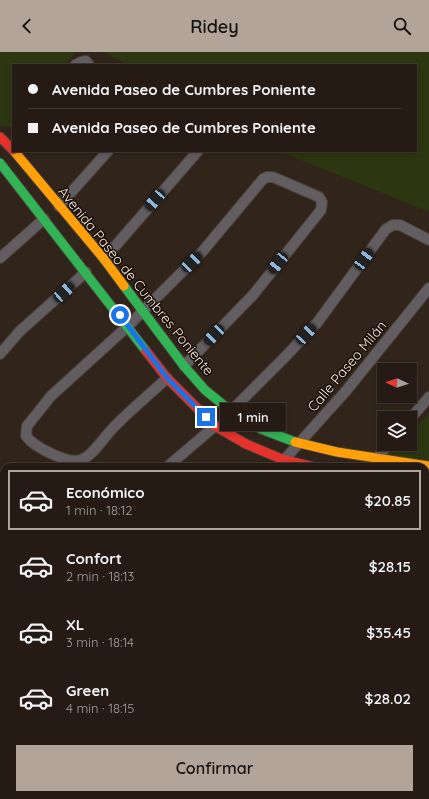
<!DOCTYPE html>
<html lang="es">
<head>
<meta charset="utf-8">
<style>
	:root { --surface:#251b14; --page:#2d241d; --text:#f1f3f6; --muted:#a3a1a0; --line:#423934; --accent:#b3a499 }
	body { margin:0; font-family:Quicksand,sans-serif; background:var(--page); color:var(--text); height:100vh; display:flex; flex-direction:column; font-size:15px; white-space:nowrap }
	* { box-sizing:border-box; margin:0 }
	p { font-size:13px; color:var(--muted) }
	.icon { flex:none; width:22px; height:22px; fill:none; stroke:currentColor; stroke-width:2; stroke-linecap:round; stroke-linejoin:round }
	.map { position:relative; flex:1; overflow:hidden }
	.drawer { position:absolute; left:0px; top:411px; width:429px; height:336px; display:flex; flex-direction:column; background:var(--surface); border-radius:12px 12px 0 0; box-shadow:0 2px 6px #0003,0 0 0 1px var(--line) }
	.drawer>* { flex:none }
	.top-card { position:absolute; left:12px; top:12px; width:405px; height:88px; border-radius:0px; box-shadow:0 2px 6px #0003,0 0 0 1px var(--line); display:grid; align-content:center; height:88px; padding:0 16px; background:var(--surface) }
	.needle { width:26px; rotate:273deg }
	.controls { position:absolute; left:377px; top:311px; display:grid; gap:8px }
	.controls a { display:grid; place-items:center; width:40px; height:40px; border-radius:0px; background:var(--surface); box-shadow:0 2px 6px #0003,0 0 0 1px var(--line); font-size:20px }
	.end { position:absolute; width:18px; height:18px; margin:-9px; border:5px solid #1a73e8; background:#fff; box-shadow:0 0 0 2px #fff }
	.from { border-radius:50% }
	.bubble { position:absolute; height:28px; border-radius:0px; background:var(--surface); box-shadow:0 2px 6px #0003,0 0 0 1px var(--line); font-size:13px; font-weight:600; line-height:28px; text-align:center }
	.car { position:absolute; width:12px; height:24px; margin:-12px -6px; border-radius:5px; box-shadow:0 0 3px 1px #0007; background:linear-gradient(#222 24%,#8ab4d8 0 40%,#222 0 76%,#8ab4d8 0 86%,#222 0) }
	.top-card b { display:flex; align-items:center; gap:14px; height:38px; font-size:15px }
	.top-card b+b { border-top:1px solid var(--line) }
	.top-card i { width:10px; height:10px; background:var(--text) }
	ul { padding:7px 0 0; list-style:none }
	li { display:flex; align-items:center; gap:12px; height:60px; margin:0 8px 6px; padding:0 8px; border:2px solid transparent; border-radius:0px }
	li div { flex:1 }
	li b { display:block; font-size:15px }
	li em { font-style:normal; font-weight:600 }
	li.active { border-color:var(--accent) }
	li>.icon { width:36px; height:36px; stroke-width:1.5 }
	.action { display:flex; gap:8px; margin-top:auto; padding:8px 16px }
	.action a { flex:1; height:46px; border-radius:0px; background:var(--accent); color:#111; font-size:16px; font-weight:600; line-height:46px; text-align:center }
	header { display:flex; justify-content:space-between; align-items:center; height:52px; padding:0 16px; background:var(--accent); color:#111; font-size:18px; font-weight:600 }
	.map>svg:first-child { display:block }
	.green { fill:#2c3610 }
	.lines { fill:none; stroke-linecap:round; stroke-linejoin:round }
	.street-casing { stroke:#4b4037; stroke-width:12 }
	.fast-casing { stroke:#4b4037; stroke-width:11 }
	.slow-casing { stroke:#4b4037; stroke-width:11 }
	.jam-casing { stroke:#4b4037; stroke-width:11 }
	.street { stroke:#615d60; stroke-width:10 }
	.fast { stroke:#30b455; stroke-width:9 }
	.slow { stroke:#ff9f0a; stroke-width:9 }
	.jam { stroke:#e5322d; stroke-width:9 }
	.route { stroke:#1a73e8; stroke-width:5 }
	.labels { text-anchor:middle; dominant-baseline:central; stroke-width:3; stroke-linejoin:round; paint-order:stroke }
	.street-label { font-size:14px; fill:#f9e9de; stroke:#190f08 }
</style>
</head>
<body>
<header><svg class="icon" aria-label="back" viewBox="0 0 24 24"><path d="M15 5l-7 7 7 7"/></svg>Ridey<svg class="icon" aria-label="search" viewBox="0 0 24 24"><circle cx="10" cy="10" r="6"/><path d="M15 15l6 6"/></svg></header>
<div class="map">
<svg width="429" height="747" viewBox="0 0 429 747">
	<rect width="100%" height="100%" fill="#31241a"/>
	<g class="green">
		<path d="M0,0H76L65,13H13V73L11,75L0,74Z"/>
		<path d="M104,0H429V160L291,104L282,99H416V13H127Z"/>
		<path d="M429,362V413L393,408L389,398L396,392H410V379Z"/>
	</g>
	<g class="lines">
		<g class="street-casing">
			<g id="street">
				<path d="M75,13L81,10L86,9L89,13"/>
				<path d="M59,154L108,99"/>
				<path d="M0,206L44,167"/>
				<path d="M104,207L198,99"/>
				<path d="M0,302L20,279L86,220"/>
				<path d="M167,326C149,343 130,358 113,376C104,385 94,402 83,407C70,414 34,395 26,384L27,374L51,344L128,274L202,200L263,127L267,125H273L319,145L322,150L321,158L253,243L184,314"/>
				<path d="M231,359L285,305L317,271L386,177L393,173H400L429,188"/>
				<path d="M410,367L429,345"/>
				<path d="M377,406L389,392"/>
				<path d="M284,408L346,339L429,236"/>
				<path d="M167,415L215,374"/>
				<path d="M0,483L4,481"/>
				<path d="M425,524L429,515"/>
				<path d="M0,555L4,553"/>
				<path d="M425,555L429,557"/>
				<path d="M0,602L4,603"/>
				<path d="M425,626L429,625"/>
				<path d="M425,692L429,691"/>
				<path d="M334,743L337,747"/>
			</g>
		</g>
		<g class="fast-casing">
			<g id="fast">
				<path d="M0,111L146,299"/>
				<path d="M124,234L184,314L205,338L231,359L261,377L295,390"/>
				<path d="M0,631L4,632"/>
				<path d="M0,649L4,650"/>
				<path d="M227,743L236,747"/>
				<path d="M263,743L271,747"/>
			</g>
		</g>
		<g class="slow-casing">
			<g id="slow">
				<path d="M14,99L104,207L124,234"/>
				<path d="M295,390L337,400L429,414"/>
				<path d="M425,434L429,435"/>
			</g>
		</g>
		<g class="jam-casing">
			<g id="jam">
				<path d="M0,85L13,98"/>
				<path d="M146,299L167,326L215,374L246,392L284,408L314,415"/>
			</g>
		</g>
		<use href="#street" class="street"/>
		<use href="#fast" class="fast"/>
		<use href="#slow" class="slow"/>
		<use href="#jam" class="jam"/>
	</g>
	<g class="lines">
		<path class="route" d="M120,263L167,326L206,365"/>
	</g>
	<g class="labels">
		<g class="street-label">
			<text transform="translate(136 229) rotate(51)">Avenida Paseo de Cumbres Poniente</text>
			<text transform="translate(347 314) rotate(-50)">Calle Paseo Milán</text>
		</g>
	</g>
</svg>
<div class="controls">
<a><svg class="needle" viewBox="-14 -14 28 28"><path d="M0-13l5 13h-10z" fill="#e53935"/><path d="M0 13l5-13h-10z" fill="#a3a1a0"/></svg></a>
<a><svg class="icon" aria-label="layers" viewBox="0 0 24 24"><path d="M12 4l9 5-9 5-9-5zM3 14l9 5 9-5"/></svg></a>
</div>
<i class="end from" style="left:120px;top:263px"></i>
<i class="end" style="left:206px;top:365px"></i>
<div class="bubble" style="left:220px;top:351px;width:66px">1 min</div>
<i class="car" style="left:155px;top:148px;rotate:221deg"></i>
<i class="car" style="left:364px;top:207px;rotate:36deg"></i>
<i class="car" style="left:192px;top:210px;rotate:46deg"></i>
<i class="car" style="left:278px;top:211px;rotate:219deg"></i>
<i class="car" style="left:64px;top:240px;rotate:48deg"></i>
<i class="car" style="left:306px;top:282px;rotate:43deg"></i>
<i class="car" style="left:214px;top:283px;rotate:224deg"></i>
<div class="top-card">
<b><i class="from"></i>Avenida Paseo de Cumbres Poniente</b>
<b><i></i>Avenida Paseo de Cumbres Poniente</b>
</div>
<section class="drawer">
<ul>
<li class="active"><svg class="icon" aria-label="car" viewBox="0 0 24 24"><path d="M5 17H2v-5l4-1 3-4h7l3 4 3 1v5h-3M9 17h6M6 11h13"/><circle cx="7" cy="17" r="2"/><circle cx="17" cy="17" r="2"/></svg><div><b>Económico</b><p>1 min · 18:12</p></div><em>$20.85</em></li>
<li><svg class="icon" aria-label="car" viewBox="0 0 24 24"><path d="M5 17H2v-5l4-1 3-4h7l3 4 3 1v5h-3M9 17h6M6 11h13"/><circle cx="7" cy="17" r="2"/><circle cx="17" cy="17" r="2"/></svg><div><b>Confort</b><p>2 min · 18:13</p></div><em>$28.15</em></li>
<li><svg class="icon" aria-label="car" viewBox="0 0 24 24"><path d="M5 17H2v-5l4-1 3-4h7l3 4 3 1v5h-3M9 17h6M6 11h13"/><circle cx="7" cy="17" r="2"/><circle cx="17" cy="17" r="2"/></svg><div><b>XL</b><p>3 min · 18:14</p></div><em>$35.45</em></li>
<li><svg class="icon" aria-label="car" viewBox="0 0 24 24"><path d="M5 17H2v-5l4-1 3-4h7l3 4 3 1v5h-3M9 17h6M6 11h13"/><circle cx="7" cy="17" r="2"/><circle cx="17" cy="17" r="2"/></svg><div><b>Green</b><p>4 min · 18:15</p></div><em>$28.02</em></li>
</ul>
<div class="action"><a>Confirmar</a></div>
</section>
</div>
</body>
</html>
